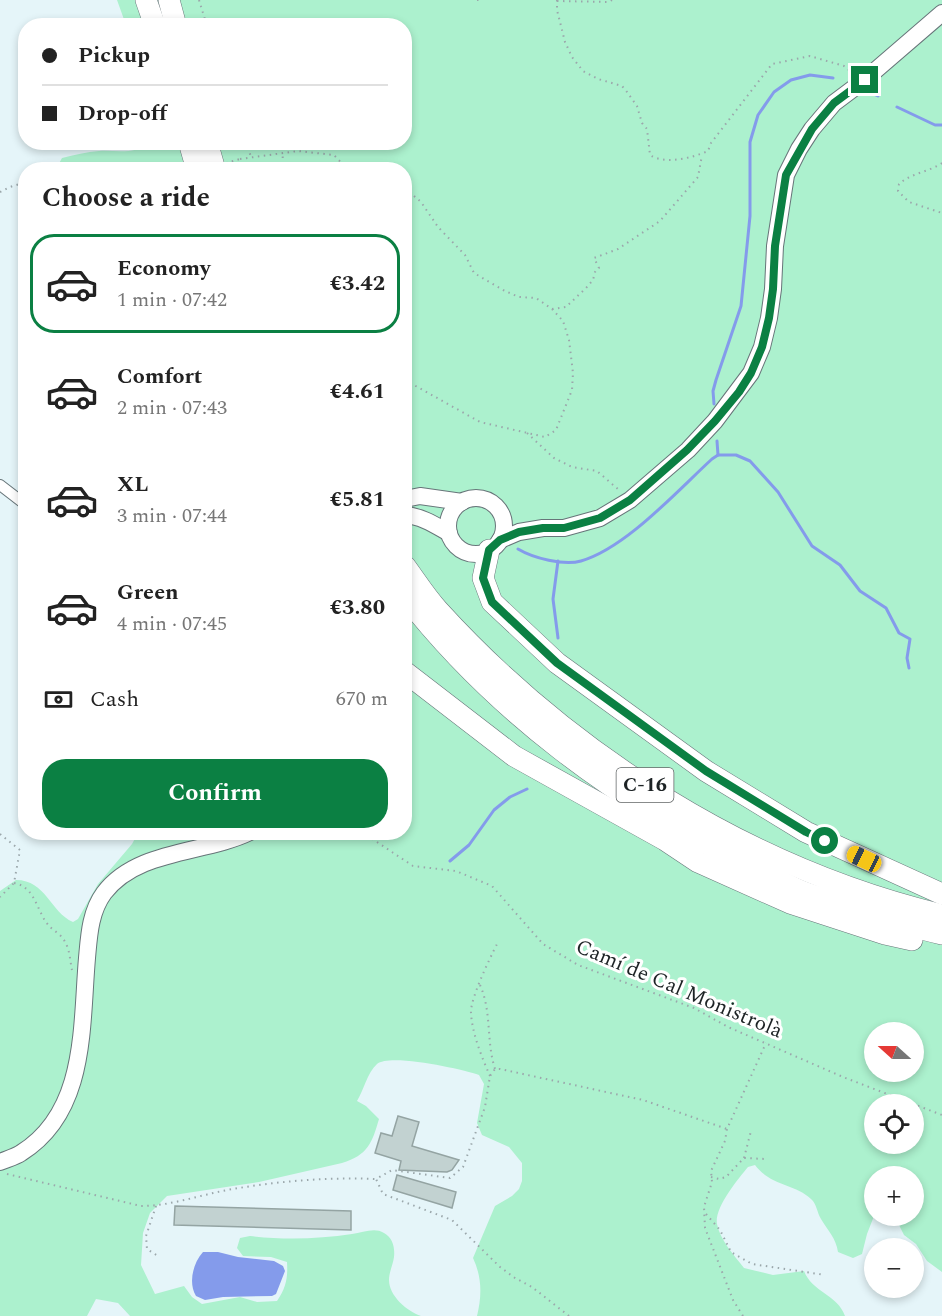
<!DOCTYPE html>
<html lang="en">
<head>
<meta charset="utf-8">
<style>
	:root { --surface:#fff; --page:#f6f6f6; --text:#222; --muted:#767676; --line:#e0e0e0; --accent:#0b8043 }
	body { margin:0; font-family:Spectral,serif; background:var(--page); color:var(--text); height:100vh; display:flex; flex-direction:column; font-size:22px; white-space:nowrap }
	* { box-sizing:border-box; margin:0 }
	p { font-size:20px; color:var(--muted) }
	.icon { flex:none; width:33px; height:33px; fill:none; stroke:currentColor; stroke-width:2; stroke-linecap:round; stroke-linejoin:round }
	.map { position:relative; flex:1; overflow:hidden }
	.side { position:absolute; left:18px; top:162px; width:394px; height:678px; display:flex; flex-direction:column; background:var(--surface); border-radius:24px; box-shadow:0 3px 9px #0003 }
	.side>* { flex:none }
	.top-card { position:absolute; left:18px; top:18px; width:394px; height:132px; border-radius:24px; box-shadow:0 3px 9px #0003; display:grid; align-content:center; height:132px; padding:0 24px; background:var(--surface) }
	.needle { width:39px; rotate:291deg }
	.tools { position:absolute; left:864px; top:1022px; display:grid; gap:12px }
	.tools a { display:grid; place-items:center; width:60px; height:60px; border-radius:50%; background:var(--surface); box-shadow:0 3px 9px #0003; font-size:30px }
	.end { position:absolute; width:27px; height:27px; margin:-14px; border:8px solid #0b8043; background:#fff; box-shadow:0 0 0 3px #fff }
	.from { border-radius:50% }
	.car { position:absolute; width:18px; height:36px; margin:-18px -9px; border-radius:8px; box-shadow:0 0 4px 2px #0007; background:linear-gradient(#f5c518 24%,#345 0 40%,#f5c518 0 76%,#345 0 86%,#f5c518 0) }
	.top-card b { display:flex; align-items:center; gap:21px; height:57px; font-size:22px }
	.top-card b+b { border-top:2px solid var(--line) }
	.top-card i { width:15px; height:15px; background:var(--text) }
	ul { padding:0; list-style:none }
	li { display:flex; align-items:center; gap:18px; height:99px; margin:0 12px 9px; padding:0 12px; border:3px solid transparent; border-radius:24px }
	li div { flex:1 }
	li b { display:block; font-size:22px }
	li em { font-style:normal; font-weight:700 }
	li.active { border-color:var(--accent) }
	li>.icon { width:54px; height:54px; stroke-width:1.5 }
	h2 { padding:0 24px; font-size:27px; line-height:72px }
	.pay { display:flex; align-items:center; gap:15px; height:66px; padding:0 24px; font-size:22px }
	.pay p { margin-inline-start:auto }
	.action { display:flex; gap:12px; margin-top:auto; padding:12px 24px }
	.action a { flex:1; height:69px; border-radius:24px; background:var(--accent); color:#fff; font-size:24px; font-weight:700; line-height:69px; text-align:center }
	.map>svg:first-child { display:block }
	.green { fill:#acf1ce; fill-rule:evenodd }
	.water { fill:#849beb }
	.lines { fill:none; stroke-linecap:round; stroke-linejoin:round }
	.stream { stroke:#849beb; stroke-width:3 }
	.building { fill:#c2d2d1; stroke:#94a4a3; stroke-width:1.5 }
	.street-casing { stroke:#677579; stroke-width:12 }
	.secondary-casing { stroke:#677579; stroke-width:18 }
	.highway-casing { stroke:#677579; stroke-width:22 }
	.path { stroke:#9ba7ab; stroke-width:2; stroke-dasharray:1.5 4.5; stroke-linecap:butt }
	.street { stroke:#fff; stroke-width:10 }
	.secondary { stroke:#fff; stroke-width:16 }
	.highway { stroke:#fff; stroke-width:21 }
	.path-bridge { stroke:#9ba7ab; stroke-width:2; stroke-dasharray:1.5 4.5; stroke-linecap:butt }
	.route { stroke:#0b8043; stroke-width:8 }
	.labels { text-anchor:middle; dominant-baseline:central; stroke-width:6; stroke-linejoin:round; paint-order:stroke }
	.shield { fill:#fff; stroke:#616566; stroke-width:1.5 }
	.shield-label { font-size:20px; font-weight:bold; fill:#1d2325 }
	.street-label { font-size:21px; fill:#1d2325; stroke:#fff }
</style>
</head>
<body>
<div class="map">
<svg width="942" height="1316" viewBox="0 0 942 1316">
	<rect width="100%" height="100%" fill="#e5f5f9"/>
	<path class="green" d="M117,0H942V1272L927,1261L916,1244L904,1235L899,1225L888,1215H914V1176H874V1215H877L874,1216L867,1234L862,1254L853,1258L838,1252C836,1238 828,1231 821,1219C817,1213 817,1204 811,1199C794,1183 772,1187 755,1165L748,1167C738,1179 714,1208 717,1224C720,1240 734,1255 744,1268L773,1275L804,1271C812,1292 838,1295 845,1316H477C482,1296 482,1277 473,1258L495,1206L512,1196L519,1189L522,1181V1163L509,1147L482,1135L477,1123L484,1084L479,1075C462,1069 390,1053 377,1064C367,1073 364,1090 357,1101L366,1106L379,1119C372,1143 368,1155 342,1163L259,1182L167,1196L150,1213L143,1233L141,1265L155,1294L184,1286L192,1297L202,1304L240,1297L257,1302L277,1301C286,1288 288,1278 287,1262L271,1257L243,1256L237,1248L240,1238L250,1236C284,1240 319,1239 352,1234C363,1233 374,1227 384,1233C393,1238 395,1248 394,1257C393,1265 389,1272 389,1280C389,1296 407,1311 421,1316H130L118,1303L96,1299L87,1316H0V891L16,880C46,880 50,912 73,922L78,919L98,884L132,844L138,833L405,832V170L56,169L62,158C74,155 87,152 99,151C118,150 133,155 150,143L405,142V26L126,25ZM874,1032H914V1071H874ZM874,1104H914V1143H874Z"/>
	<path class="water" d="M203,1252H218L238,1257L274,1261L283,1266L285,1271L276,1294L272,1296L223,1297L205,1300L196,1296C188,1283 193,1263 203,1252Z"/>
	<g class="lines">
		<g class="stream">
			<path d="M869,92L878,96"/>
			<path d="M897,107L935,125H942"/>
			<path d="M714,404L713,391L716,380L741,306L750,216V142L758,115L774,92L791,80L810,75L833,78"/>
			<path d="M717,441L718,455"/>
			<path d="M518,549C533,558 564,566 581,561C626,548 677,491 712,459L718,455H736L750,461L778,492L812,546L840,565L860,591L886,608L899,633L910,639L907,658L909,668"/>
			<path d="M558,638L553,599L558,561"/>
			<path d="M450,861L469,845L494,810L510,797L527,789"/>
		</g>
	</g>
	<g class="building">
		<path d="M398,1116L419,1122L412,1146L459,1160L452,1170L447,1172L399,1170L401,1161L375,1153L381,1133L392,1136Z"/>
		<path d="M397,1175L456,1192L452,1208L393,1190Z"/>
		<path d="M175,1206L351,1211V1230L174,1225Z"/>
	</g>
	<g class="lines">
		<g class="street-casing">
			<path id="street" d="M0,485L26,505"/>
		</g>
		<g class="secondary-casing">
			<g id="secondary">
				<circle cx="476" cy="526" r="28"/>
				<path d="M405,499L420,496L462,502"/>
				<path d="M405,515C421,516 435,525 449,533"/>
				<path d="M500,540L519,532L543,528H564L600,518L630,500L688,450L715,421L751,373L762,347L769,318L773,289L775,246L786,175L799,149L812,129L834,103L862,82L942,13"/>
				<path d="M0,1162C7,1159 15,1157 21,1153C87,1112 81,1027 87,958C89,936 90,912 104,893C137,849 205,854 250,832"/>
			</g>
		</g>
		<g class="highway-casing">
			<g id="highway">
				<path d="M146,0L155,26"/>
				<path d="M169,0L176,26"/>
				<path d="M189,142L197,170"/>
				<path d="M207,142L215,170"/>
				<path d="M489,550L483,578L492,602L557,663L706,771L806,832L942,894"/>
				<path d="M405,566C416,581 426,597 438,610C570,755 750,869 942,915"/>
				<path d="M405,596C495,711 615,800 746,864C763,872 781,882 799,890C815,897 834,901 851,907C881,917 911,927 942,934"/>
				<path d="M405,672L514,756L665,840L698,862L790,903L885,934L912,940"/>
			</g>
		</g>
		<g class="path">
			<path d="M199,0L207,26"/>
			<path d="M477,0H479"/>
			<path d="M557,0V10L565,42L572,57L583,71L598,79L622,86L627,92L637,106L642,123L647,129L650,155C665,165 692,158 708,151L711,143L772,64L810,56L844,66L851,72"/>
			<path d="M557,1L608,2L612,0"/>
			<path d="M246,142L251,157"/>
			<path d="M240,159L298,151L334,155L348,170"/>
			<path d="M942,163C929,172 911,173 899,184L898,191L909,202L942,213"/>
			<path d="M282,170L283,152"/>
			<path d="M405,188L421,202L438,227L465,255L474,273L505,291L519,297L536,298L552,309L563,321L569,340L573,373L572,390L556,430L545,437L480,422L405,380"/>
			<path d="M0,192L10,187L26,182"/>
			<path d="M552,309L566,307L586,288L593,280L595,272L599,268L594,258L618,249L660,221L698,177L702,155"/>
			<path d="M527,433L554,458L572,467L597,471L619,490"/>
			<path d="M362,832L413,866L456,871L492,886L543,944L578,965L694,1008L728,1027L843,1077L942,1115"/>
			<path d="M0,834L20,850L14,883L0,897"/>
			<path d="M14,883C36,887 36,911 49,926C54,931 62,935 65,942C70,950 70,961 72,970"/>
			<path d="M480,985C492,1012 486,1041 495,1069"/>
			<path d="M490,1076C482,1058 472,1033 471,1013C470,999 490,958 497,944"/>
			<path d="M744,1158L751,1131"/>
			<path d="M7,1174L141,1206C172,1206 202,1194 233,1189C280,1181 328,1177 376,1179"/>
			<path d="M711,1177L719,1179L726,1177L744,1158L765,1159"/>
			<path d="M156,1206L146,1236L147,1249L158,1256"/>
			<path d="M706,1214L720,1230L731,1252L752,1264L825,1275"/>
			<path d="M569,1316L532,1287L515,1278L500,1267L452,1220L383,1194L376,1179L392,1170L450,1178L463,1167L485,1107L490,1076L495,1069H500L643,1100L727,1129"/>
			<path d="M743,1316L733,1300L705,1228L704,1207L712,1182L711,1171L725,1141L727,1129L766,1043"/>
		</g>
		<use href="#street" class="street"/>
		<use href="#secondary" class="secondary"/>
		<use href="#highway" class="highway"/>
		<path class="path-bridge" d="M203,170L240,159"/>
	</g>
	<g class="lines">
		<path class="route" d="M825,841L806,832L706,771L557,663L492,602L483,578L489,550L500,540L519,532L543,528H564L600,518L630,500L687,450L715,421L739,392L751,373L762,347L769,318L773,289L775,246L786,175L812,129L834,103L865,80"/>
	</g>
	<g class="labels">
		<rect class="shield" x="616.5" y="768" width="57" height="34" rx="4.5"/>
		<g class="shield-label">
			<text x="645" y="785">C-16</text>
		</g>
		<g class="street-label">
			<text transform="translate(679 989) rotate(23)">Camí de Cal Monistrolà</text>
		</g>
	</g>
</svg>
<div class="tools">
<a><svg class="needle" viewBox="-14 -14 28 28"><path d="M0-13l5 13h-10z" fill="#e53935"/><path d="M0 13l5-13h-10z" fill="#767676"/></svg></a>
<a><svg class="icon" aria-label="locate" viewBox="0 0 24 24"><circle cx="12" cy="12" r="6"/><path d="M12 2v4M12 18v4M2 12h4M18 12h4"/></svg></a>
<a>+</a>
<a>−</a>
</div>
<i class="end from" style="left:825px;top:841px"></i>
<i class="end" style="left:865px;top:80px"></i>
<i class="car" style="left:864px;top:859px;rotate:295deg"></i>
<div class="top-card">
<b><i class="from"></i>Pickup</b>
<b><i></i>Drop-off</b>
</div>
<section class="side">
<h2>Choose a ride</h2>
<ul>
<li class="active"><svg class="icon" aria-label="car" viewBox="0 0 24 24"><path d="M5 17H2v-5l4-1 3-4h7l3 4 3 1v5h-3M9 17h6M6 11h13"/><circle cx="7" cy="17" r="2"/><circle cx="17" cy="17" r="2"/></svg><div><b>Economy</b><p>1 min · 07:42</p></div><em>€3.42</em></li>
<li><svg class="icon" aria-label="car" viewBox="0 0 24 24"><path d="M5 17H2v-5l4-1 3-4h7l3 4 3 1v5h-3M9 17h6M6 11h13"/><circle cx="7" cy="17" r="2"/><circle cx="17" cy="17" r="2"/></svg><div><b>Comfort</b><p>2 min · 07:43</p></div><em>€4.61</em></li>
<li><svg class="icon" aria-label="car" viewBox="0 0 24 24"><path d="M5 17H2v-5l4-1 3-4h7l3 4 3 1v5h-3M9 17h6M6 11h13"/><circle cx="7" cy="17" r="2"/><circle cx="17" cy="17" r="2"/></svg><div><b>XL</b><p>3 min · 07:44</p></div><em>€5.81</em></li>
<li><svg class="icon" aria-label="car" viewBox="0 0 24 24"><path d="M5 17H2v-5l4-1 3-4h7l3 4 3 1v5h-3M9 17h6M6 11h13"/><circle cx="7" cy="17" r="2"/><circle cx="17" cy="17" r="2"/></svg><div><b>Green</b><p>4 min · 07:45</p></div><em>€3.80</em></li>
</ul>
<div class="pay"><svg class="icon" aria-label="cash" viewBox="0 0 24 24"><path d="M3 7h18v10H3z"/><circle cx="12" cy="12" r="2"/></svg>Cash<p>670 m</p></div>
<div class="action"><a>Confirm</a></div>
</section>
</div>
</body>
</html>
